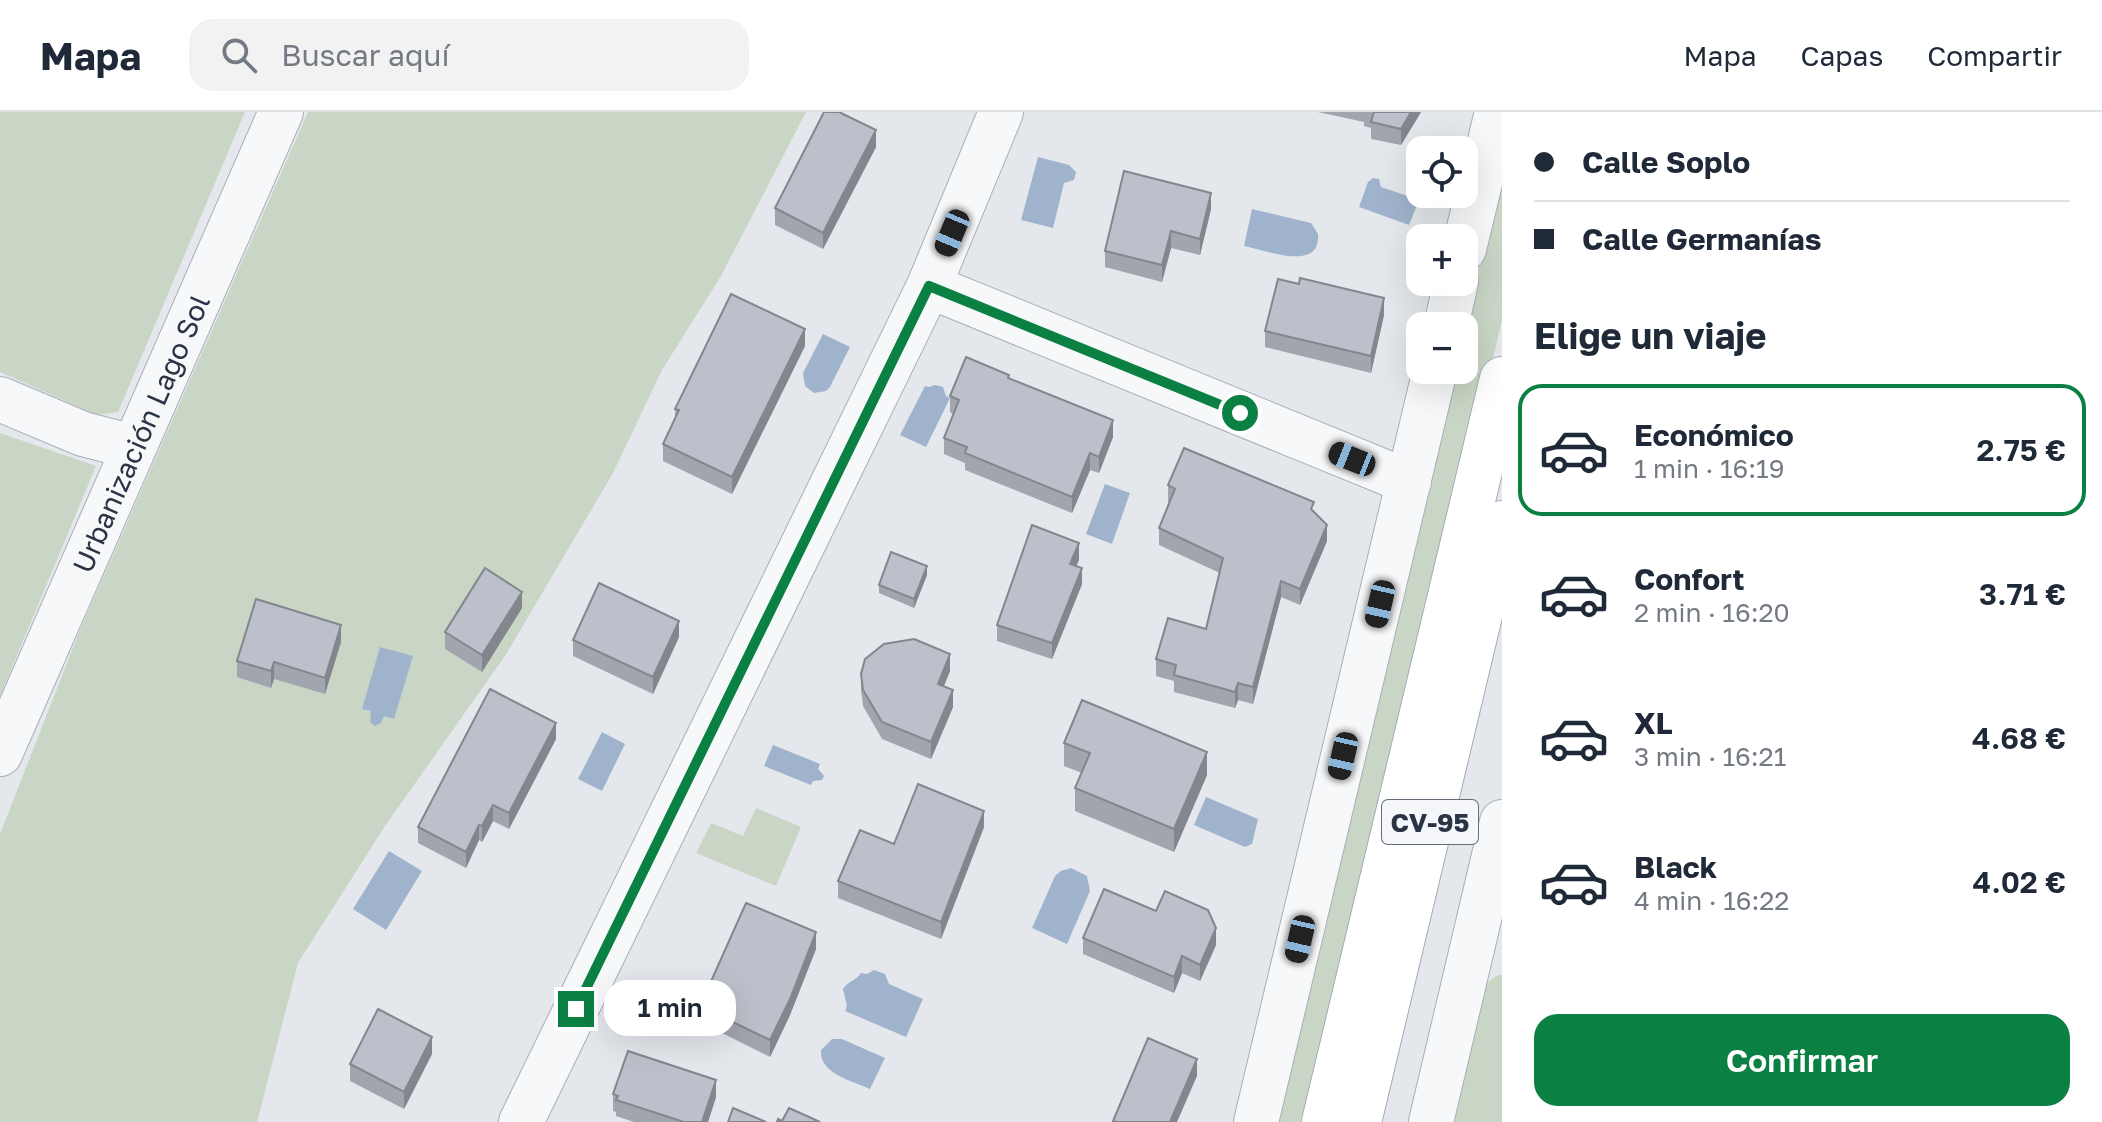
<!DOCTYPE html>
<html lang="es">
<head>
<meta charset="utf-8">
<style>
	:root { --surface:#fff; --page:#f2f2f3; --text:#1f2937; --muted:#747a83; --line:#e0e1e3; --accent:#0b8043 }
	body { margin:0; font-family:"Golos Text",sans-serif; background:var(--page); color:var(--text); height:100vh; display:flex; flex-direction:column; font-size:30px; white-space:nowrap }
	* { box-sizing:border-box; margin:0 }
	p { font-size:26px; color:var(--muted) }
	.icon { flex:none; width:44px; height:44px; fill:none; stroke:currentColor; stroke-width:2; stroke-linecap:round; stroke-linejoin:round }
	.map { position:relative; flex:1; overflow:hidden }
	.drawer { display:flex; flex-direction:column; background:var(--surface); width:600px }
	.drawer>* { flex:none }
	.top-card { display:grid; align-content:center; height:176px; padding:0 32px; background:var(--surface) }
	.controls { position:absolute; left:1406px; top:24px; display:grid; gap:16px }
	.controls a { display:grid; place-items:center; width:72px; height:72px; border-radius:16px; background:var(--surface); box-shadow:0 8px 32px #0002; font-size:40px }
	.end { position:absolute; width:36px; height:36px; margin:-18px; border:10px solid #0b8043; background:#fff; box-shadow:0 0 0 4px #fff }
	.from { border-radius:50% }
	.bubble { position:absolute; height:56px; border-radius:24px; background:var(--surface); box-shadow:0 8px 32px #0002; font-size:26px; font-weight:600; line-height:56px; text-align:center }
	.car { position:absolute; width:24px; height:48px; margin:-24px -12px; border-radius:10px; box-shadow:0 0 6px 2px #0007; background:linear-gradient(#222 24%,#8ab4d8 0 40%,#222 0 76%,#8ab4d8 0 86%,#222 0) }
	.top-card b { display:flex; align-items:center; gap:28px; height:76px; font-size:30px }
	.top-card b+b { border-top:2px solid var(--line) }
	.top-card i { width:20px; height:20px; background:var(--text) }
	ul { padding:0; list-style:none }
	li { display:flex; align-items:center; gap:24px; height:132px; margin:0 16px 12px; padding:0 16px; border:4px solid transparent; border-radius:24px }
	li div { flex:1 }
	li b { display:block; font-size:30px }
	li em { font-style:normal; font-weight:600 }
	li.active { border-color:var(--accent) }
	li>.icon { width:72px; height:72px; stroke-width:1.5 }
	h2 { padding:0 32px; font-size:36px; line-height:96px }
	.primary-button { display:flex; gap:16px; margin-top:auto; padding:16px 32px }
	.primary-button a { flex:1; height:92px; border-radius:24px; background:var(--accent); color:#fff; font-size:32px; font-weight:600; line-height:92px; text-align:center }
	header { display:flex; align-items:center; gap:48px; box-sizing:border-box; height:112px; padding:0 40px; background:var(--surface); border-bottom:2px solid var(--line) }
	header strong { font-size:38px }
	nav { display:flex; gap:44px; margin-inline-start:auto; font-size:28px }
	.search { width:560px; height:72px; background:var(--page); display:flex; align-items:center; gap:20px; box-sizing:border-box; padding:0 28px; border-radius:24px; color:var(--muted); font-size:30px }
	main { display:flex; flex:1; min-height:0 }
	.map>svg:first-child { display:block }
	.green { fill:#c9d6c5 }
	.water { fill:#9fb4cc }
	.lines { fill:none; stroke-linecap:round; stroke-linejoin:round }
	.minor-casing { stroke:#a9aeb7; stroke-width:46 }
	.primary-casing { stroke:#a3abb8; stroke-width:46 }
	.minor { stroke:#f7f8fa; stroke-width:44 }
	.primary { stroke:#fff; stroke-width:44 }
	.wall { fill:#a1a5ae }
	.shaded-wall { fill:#83868d }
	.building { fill:#bbc0ca; stroke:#83868d; stroke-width:2 }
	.route { stroke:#0b8043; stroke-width:10 }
	.labels { text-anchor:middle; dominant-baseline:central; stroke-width:6; stroke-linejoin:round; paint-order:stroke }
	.shield { fill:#f4f6f9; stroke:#676e7b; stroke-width:2 }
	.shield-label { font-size:26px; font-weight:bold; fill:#2b3445 }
	.street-label { font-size:28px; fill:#2b3445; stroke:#f4f6f9 }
</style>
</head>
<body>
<header>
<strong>Mapa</strong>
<div class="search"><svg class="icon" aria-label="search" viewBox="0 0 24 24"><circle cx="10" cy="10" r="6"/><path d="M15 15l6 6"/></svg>Buscar aquí</div>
<nav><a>Mapa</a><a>Capas</a><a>Compartir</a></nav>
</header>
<main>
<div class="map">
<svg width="1502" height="1010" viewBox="0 0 1502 1010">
	<rect width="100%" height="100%" fill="#e4e7ec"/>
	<g class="green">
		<path d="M0,0H245L118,300L97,303L0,260Z"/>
		<path d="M308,0H806L721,164L662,258L613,361L505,544L385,714L298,851L257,1010H0V722L80,518Z"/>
		<path d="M1502,48V208L1311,1010H1274L1451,258H1464V214H1461Z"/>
		<path d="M0,321L96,354L0,584Z"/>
		<path d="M756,696L801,715L776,774L696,741L711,711L743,724Z"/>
		<path d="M1498,863H1502V1010H1452L1485,872Z"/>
	</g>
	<g class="water">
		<path d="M1038,45L1069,53L1076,60L1074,68L1064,71L1053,116L1021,108Z"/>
		<path d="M1373,66L1379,67L1381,75L1419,88L1409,113L1359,95L1368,70Z"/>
		<path d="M1252,97L1311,111L1318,122C1321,161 1265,138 1244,134Z"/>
		<path d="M823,222L850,235L830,275L826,279L814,281L805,274L803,261Z"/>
		<path d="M935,273L943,275L946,284L950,286L926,335L900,323L925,274L929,275Z"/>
		<path d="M1105,372L1130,381L1112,432L1086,422Z"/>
		<path d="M380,535L413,544L394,607L384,604L381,611L375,614L370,610L371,599L362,597Z"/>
		<path d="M602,620L625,632L602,679L578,667Z"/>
		<path d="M773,633L820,652L818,657L824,664L822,668L813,669L811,673L764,654Z"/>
		<path d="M1206,685L1258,707L1252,732L1245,735L1194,713Z"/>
		<path d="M389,739L422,759L386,818L353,797Z"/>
		<path d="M1071,756L1087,764L1090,779L1067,832L1032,816L1055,764L1061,759Z"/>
		<path d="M874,858L885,862L889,872L923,887L906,925L845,899L847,894L843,877C848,869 857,868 861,861L867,862Z"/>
		<path d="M832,927H842L885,946L870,977C853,969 819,962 821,938Z"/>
	</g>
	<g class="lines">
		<g class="minor-casing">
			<g id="minor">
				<path d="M1464,137L1497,0"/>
				<path d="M929,174L1409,370"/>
				<path d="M1446,214L1456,170"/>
				<path d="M0,287L83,322L133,335"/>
				<path id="s1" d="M0,642L281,0"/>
				<path d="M521,1010L929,174L1001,0"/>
				<path d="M1256,1010L1435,258"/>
				<path d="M1431,1010L1502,710"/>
			</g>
		</g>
		<g class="primary-casing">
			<g id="primary">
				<path d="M1324,1010L1502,267"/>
				<path d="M1359,1010L1502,411"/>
			</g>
		</g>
		<use href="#minor" class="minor"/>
		<use href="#primary" class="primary"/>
	</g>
	<g class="wall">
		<path d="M1318,0H1421L1401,33L1371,27V16L1364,14V10Z"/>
		<path d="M876,35L823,137L775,113V96Z"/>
		<path d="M1211,97L1200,143L1171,136L1162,170L1105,155V139Z"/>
		<path d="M1299,172L1384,203L1371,261L1265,235V219Z"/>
		<path d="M805,234L732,382L663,349V332L675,306V297Z"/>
		<path d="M1009,266L1113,325L1099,361L1090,358L1072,401L965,358V351L944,342V326L953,302L950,300V284Z"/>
		<path d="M1168,373L1314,400L1327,429L1300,493L1281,485L1253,592L1238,588L1235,596L1174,580V569L1156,564V547L1206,517L1220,461L1159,433V416L1169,390H1168Z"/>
		<path d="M1079,448L1076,454L1082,472L1052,547L997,529V513Z"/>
		<path d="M927,463L914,496L879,481V473Z"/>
		<path d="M522,496L482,560L445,537V520Z"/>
		<path d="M679,525L653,582L573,544V528Z"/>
		<path d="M341,530L325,582L274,567L271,576L237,565V549Z"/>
		<path d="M950,559L944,574L953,595L931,647L882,627L863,594L861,578V562Z"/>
		<path d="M556,627L509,717L493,709L482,730L479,728L466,756L418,731V715Z"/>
		<path d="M1064,631L1207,663L1174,740L1075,699V676L1082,661L1064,654Z"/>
		<path d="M984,715L941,827L838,786V769L894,732Z"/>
		<path d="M1083,826L1216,833L1200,869L1182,861L1174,881L1083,842Z"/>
		<path d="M816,837L790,903L770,945L704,912V896L708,887V876Z"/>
		<path d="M432,942L404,997L350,969V952Z"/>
		<path d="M613,982L716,985L708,1010H634L616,1004V1000L613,999Z"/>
	</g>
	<g class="shaded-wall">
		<path d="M1411,0H1421L1401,33V17Z"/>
		<path d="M876,18V35L823,137V121Z"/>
		<path d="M1211,81V97L1200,143V127Z"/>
		<path d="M1171,119V136L1162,170V153Z"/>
		<path d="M1384,186V203L1371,261V244Z"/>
		<path d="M805,217V234L732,382V365Z"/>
		<path d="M1113,308V325L1099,361V345Z"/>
		<path d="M1090,341V358L1072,401V385Z"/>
		<path d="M1327,413V429L1300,493V477Z"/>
		<path d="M1079,431V448L1070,468V452Z"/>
		<path d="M927,454V463L914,496V487Z"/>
		<path d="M1082,456V472L1052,547V531Z"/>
		<path d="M1281,469V485L1253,592V575Z"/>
		<path d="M522,480V496L482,560V543Z"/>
		<path d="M679,509V525L653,582V565Z"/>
		<path d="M341,513V530L325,582V566Z"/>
		<path d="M950,542V559L938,588V572Z"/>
		<path d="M274,550V567L271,576V559Z"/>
		<path d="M1238,571V588L1235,596V580Z"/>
		<path d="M953,578V595L931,647V630Z"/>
		<path d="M556,611V627L509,717V701Z"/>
		<path d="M1207,640V663L1174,740V717Z"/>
		<path d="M493,693V709L482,730V714Z"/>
		<path d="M984,699V715L941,827V810Z"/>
		<path d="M479,713V728L466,756V740Z"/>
		<path d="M1216,816V833L1200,869V853Z"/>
		<path d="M816,820V837L790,903L770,945V928Z"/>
		<path d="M1182,844V861L1174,881V865Z"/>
		<path d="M432,925V942L404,997V980Z"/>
		<path d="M1197,947V964L1177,1010H1170Z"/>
		<path d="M716,968V985L708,1010H702Z"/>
	</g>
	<g class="building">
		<path d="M824,0H839L876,18L823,121L775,96Z"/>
		<path d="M1374,0H1411L1401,17L1371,10Z"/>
		<path d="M1124,59L1211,81L1200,127L1171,119L1162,153L1105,139Z"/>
		<path d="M1300,166L1384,186L1371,244L1265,219L1278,167L1299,172Z"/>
		<path d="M731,182L805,217L732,365L663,332L679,298L675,297Z"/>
		<path d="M966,245L1009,263L1008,266L1113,308L1099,345L1090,341L1072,385L965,341L967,335L944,326L959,288L950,284Z"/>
		<path d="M1184,336L1314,390L1311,397L1327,413L1300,477L1281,469L1253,575L1238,571L1235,580L1174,563L1176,553L1156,547L1168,506L1206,517L1223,446L1159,416L1175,377L1168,373Z"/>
		<path d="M1032,413L1079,431L1070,452L1082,456L1052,531L997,513Z"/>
		<path d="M891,440L927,454L914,487L879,473Z"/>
		<path d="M485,456L522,480L482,543L445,520Z"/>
		<path d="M599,471L679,509L653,565L573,528Z"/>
		<path d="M256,487L341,513L325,566L274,550L271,559L237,549Z"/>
		<path d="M914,527L950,542L938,572L953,578L931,630L882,610L863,578L861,562L865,547L884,532Z"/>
		<path d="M490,577L556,611L509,701L493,693L482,714L479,713L466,740L418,715Z"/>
		<path d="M1082,588L1207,640L1174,717L1075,676L1090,641L1064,631Z"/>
		<path d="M918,672L984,699L941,810L838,769L860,718L894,732Z"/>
		<path d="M1104,777L1156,799L1165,779L1208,798L1216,816L1200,853L1182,844L1174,865L1083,826Z"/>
		<path d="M746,791L816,820L790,887L770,928L704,896L713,879L708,876Z"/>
		<path d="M378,897L432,925L404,980L350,952Z"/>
		<path d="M1148,926L1197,947L1170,1010H1117L1113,1009Z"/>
		<path d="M628,939L716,968L702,1010H684L616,988L618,984L613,982Z"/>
		<path d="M733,996L766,1010H728Z"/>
		<path d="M789,996L820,1010H777L778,1007L782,1009Z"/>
	</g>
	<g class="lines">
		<path class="route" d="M576,897L929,174L1240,301"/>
	</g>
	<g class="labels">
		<rect class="shield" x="1382" y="688" width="96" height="44" rx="6"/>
		<g class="shield-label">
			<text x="1430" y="710">CV-95</text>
		</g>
		<g class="street-label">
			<text stroke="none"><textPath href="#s1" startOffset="350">Urbanización Lago Sol</textPath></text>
		</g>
	</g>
</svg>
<div class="controls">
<a><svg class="icon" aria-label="locate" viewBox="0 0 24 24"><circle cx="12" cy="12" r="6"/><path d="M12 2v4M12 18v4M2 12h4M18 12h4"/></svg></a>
<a>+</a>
<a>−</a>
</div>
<i class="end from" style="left:1240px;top:301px"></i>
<i class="end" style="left:576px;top:897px"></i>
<div class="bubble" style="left:604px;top:868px;width:132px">1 min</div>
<i class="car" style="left:952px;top:121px;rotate:203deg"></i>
<i class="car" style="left:1352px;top:347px;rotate:292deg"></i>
<i class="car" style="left:1380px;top:492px;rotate:193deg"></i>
<i class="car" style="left:1343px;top:644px;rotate:193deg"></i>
<i class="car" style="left:1300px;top:827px;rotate:193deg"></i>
</div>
<section class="drawer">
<div class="top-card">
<b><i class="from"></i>Calle Soplo</b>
<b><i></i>Calle Germanías</b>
</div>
<h2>Elige un viaje</h2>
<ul>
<li class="active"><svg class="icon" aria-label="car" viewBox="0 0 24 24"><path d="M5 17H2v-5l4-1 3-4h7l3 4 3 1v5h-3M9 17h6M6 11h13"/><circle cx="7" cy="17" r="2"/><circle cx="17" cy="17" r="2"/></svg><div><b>Económico</b><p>1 min · 16:19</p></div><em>2.75 €</em></li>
<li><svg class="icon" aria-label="car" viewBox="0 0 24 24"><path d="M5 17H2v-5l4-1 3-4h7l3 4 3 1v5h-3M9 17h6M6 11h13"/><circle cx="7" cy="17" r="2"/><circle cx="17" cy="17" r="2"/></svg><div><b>Confort</b><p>2 min · 16:20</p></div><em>3.71 €</em></li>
<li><svg class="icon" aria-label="car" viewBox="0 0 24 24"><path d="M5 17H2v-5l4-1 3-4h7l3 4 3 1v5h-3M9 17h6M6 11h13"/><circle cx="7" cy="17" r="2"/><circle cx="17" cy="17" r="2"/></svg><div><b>XL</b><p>3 min · 16:21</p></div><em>4.68 €</em></li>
<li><svg class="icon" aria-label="car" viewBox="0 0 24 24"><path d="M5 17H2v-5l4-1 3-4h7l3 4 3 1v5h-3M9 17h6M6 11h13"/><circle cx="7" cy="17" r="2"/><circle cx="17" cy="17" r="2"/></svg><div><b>Black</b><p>4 min · 16:22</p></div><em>4.02 €</em></li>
</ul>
<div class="primary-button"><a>Confirmar</a></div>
</section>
</main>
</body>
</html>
